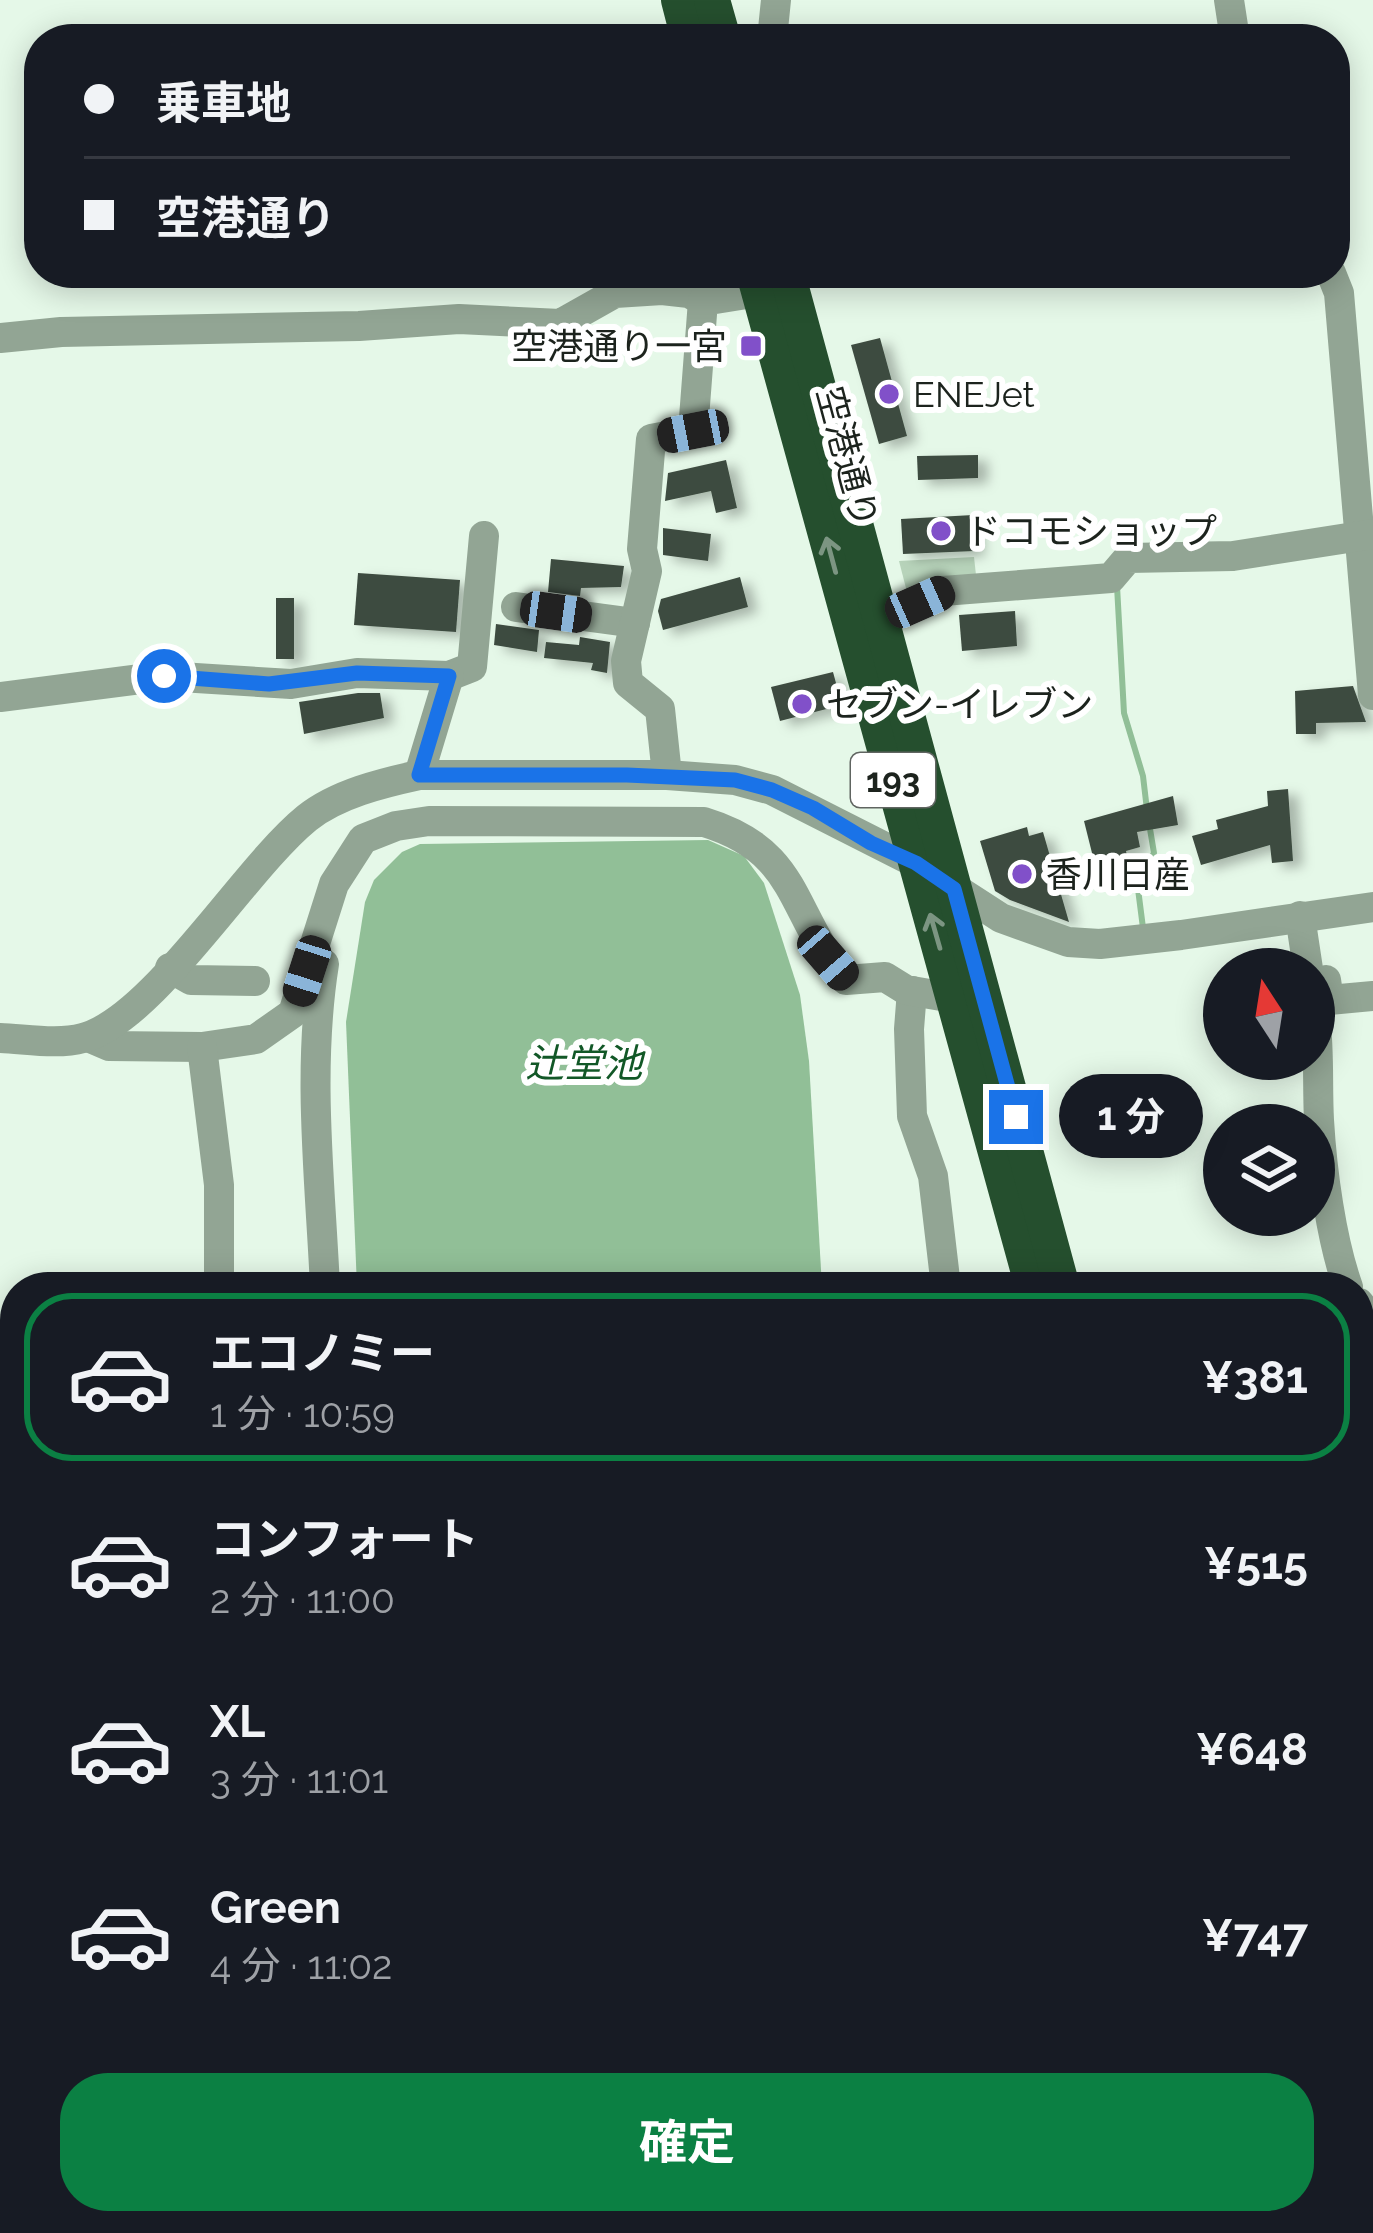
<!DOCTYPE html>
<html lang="ja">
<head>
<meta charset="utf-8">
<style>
	:root { --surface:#171b24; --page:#242831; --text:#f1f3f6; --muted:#9ea1a6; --line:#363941; --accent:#0b8043 }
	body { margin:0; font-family:Raleway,"Noto Sans JP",sans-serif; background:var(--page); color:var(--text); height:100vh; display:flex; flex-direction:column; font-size:45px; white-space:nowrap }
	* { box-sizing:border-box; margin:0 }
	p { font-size:39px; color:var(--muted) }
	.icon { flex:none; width:66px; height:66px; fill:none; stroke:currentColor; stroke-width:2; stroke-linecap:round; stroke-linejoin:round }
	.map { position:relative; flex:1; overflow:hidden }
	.side { position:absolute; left:0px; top:1272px; width:1374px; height:963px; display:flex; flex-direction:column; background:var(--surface); border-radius:48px 48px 0 0; box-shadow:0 6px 30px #0003 }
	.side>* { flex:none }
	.guide { position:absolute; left:24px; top:24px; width:1326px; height:264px; border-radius:48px; box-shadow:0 6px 30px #0003; display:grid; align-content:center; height:264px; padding:0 60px; background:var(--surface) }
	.needle { width:78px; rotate:348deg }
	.tools { position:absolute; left:1203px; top:948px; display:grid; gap:24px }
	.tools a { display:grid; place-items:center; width:132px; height:132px; border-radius:50%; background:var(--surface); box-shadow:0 6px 30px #0003; font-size:60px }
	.end { position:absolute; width:54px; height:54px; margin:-27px; border:15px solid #1a73e8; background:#fff; box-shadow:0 0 0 6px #fff }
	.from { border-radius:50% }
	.bubble { position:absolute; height:84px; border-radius:42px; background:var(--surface); box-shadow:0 6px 30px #0003; font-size:39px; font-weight:700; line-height:84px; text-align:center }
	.car { position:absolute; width:36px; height:72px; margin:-36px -18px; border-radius:15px; box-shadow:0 0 9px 3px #0007; background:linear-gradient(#222 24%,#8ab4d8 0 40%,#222 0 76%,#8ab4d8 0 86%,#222 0) }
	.guide b { display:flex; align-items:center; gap:42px; height:114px; font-size:45px }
	.guide b+b { border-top:3px solid var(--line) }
	.guide i { width:30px; height:30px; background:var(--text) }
	ul { padding:21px 0 0; list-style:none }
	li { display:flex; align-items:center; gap:36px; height:168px; margin:0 24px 18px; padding:0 36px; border:6px solid transparent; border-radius:48px }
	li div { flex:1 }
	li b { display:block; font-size:45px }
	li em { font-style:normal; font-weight:700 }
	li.active { border-color:var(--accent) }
	li>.icon { width:108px; height:108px; stroke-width:1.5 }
	.action { display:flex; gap:24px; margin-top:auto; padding:24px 60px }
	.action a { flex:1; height:138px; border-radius:48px; background:var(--accent); color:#fff; font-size:48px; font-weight:700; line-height:138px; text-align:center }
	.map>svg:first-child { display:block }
	.green { fill:#b7d3ba }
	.water { fill:#91bf97 }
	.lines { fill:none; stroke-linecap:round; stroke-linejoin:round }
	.stream { stroke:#91bf97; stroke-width:6 }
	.building { fill:#3e4c40; filter:url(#shadow) }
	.minor { stroke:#92a594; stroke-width:30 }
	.highway { stroke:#254f2e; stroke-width:36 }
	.rail { stroke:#59645a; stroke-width:6; stroke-dasharray:6 12; stroke-linecap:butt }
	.oneway { stroke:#7c9582 }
	.route { stroke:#1a73e8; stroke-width:15 }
	.poi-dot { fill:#8150c9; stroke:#fff; stroke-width:4.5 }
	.labels { text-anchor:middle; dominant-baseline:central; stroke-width:12; stroke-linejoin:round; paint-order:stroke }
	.shield { fill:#fff; stroke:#606561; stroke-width:3 }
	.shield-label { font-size:33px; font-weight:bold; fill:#1c231d }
	.poi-label { font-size:36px; fill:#1c231d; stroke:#fff; text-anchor:start }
	.street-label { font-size:36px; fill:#1c231d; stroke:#fff }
	.water-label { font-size:39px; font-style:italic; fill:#125827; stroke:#fff }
</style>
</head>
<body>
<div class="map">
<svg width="1373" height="2233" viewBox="0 0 1373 2233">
	<defs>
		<filter id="shadow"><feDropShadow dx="10" dy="5.5" stdDeviation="6" flood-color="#0004"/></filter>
	</defs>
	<rect width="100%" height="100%" fill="#e5f8e8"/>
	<path class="green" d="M974,557L977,584L908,596L899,561Z"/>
	<path class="water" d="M708,840L744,856L764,883L800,995L809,1061L822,1287H357L346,1022L365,902L374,880L402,852L420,844Z"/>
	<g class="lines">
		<g class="stream">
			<path d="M1117,586L1124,713L1143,776L1147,810"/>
			<path d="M1143,928L1137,881L1154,853L1149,823"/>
			<path d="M0,1365L15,1364"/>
			<path d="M0,1766L15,1762"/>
		</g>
	</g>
	<g class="building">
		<path d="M880,338L907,436L879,444L851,345Z"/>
		<path d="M978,455V478L918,480L917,456Z"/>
		<path d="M726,460L737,508L716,513L711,491L665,501L668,473Z"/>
		<path d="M973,515L975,551L903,554L901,519Z"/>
		<path d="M663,528L711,534L708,561L663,555Z"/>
		<path d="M551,559L624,566L621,587L581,588L580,596L548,592Z"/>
		<path d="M358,573L460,580L456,632L354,625Z"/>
		<path d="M740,577L748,607L663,630L658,611L661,599Z"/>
		<rect x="276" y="598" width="18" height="61"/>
		<path d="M1015,611L1017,646L962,651L959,615Z"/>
		<path d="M496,624L539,630L537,652L494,645Z"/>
		<path d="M580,637L610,642L607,673L591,670L593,663L544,658L546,642L579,645Z"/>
		<path d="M833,672L842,705L780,721L771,687Z"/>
		<path d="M1353,686L1366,722L1316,723V734H1296L1295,691Z"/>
		<path d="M358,693H380L384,718L304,734L299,702Z"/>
		<path d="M1288,789L1293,861L1272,863L1270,845L1201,865L1192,836L1218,829L1216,820L1268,806L1267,791Z"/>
		<path d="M1173,796L1178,825L1137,832L1140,847L1126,851L1130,869L1098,877L1084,821Z"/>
		<path d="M1027,827L1029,836L1043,832L1069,922L1010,900L995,891L980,841Z"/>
	</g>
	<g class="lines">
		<g class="minor">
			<path d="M1229,0L1235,39"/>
			<path d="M772,39L776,0"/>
			<path d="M1331,273L1339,293L1373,695"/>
			<path d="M0,338L61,332L359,326L459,319L560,324L615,293L662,290L689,293L703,301"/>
			<path d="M516,607L635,623"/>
			<path d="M881,619L943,591L1111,578L1128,558L1233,556L1373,534"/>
			<path d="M0,697L164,676L291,684L357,673L449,676L472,667L484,536"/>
			<path d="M419,775L449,676"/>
			<path d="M667,775L660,709L628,683L626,661L647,571L642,549L651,439L693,431L703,301L759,292"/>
			<path d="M1300,916L1308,969"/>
			<path d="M324,964C307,1071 320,1179 325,1287"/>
			<path d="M170,968L191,980L255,981"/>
			<path d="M1326,980L1329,1000L1373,996"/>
			<path d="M912,991L909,1029L912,1116L933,1176L946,1287"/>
			<path d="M1314,1008C1320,1045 1317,1082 1319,1120C1322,1171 1331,1239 1348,1287"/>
			<path d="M88,1037L109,1046L202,1047L256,1039L293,1013L334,884L363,839L396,826L429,821L704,822C802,852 788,913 846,980L885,977L906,990L953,998"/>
			<path d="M0,1038C26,1039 58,1045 83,1038C154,1019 244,869 307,818C337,794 382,783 419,775H667L735,780L772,790L916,863L1001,918L1068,942L1100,944L1181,935L1373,907"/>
			<path d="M202,1047L219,1185V1287"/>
			<path d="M1359,1303L1373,1321"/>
			<path d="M0,1425H15"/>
			<path d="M0,1517L15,1516"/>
			<path d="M1359,1583L1373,1587"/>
			<path d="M1359,1675L1373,1674"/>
			<path d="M0,1679L15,1680"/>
			<path d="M0,2036L15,2038"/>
			<path d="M99,2220V2233"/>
			<path d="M347,2220L349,2233"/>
			<path d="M715,2220L716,2233"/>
			<path d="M211,2233V2220"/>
			<path d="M1035,2233L1036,2220"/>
		</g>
		<g class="highway">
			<path d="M679,0L689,39"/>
			<path d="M712,0L723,39"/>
			<path d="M754,273L1033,1287"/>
			<path d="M787,273L1062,1287"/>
			<path d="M1289,2220L1293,2233"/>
			<path d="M1318,2220L1322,2233"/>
		</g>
		<g class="rail">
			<path d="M0,1838H15"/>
			<path d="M1359,1881L1373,1882"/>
		</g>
	</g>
	<defs><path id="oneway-shaft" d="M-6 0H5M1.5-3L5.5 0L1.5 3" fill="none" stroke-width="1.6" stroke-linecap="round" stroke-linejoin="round" transform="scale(3)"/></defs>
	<g class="oneway">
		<use href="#oneway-shaft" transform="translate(831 555) rotate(-105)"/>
		<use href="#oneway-shaft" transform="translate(935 931) rotate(-106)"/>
	</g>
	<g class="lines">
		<path class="route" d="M164,676L269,684L357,673L449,676L419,775H627L735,780L772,790L813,808L871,843L916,863L954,889L1016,1117"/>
	</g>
	<g class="poi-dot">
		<rect x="739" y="334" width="24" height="24" rx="6"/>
		<circle cx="889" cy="394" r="12"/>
		<circle cx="941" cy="531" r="12"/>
		<circle cx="802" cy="704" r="12"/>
		<circle cx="1022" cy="874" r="12"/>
	</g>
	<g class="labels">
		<rect class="shield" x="851" y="753" width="84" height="54" rx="9"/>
		<g class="shield-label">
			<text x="893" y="780">193</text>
		</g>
		<g class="poi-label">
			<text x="727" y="346" text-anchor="end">空港通り一宮</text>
			<text x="913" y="394">ENEJet</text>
			<text x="965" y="531">ドコモショップ</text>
			<text x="826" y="704">セブン-イレブン</text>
			<text x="1046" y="874">香川日産</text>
		</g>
		<g class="street-label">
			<text transform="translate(848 457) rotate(75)">空港通り</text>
		</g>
		<g class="water-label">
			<text x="584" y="1063">辻堂池</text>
		</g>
	</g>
</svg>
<div class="tools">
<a><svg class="needle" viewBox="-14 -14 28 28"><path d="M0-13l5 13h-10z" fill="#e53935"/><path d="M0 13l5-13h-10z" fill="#9ea1a6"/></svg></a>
<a><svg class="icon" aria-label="layers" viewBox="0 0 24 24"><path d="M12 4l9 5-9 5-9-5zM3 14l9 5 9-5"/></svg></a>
</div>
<i class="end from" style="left:164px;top:676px"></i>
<i class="end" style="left:1016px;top:1117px"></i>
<div class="bubble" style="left:1059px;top:1074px;width:144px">1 分</div>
<i class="car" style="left:693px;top:431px;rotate:259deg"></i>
<i class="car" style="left:920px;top:602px;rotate:66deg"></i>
<i class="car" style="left:556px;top:612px;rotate:98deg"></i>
<i class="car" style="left:828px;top:958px;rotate:139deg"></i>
<i class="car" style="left:307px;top:971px;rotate:198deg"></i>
<div class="guide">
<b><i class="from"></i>乗車地</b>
<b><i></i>空港通り</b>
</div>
<section class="side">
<ul>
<li class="active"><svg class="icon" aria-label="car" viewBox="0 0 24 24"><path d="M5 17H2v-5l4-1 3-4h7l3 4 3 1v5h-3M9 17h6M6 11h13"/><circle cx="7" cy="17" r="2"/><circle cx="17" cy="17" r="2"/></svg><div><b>エコノミー</b><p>1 分 · 10:59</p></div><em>¥381</em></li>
<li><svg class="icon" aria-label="car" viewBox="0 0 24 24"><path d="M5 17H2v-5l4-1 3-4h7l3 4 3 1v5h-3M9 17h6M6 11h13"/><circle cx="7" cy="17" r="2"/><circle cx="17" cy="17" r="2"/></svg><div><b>コンフォート</b><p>2 分 · 11:00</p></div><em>¥515</em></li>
<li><svg class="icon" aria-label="car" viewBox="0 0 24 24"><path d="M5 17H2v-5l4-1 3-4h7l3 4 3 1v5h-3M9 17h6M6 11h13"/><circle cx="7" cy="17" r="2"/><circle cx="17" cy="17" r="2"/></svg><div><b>XL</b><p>3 分 · 11:01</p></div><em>¥648</em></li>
<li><svg class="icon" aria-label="car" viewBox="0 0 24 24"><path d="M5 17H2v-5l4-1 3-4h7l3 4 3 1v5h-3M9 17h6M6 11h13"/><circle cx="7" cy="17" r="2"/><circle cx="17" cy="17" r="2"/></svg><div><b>Green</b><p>4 分 · 11:02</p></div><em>¥747</em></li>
</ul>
<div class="action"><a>確定</a></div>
</section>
</div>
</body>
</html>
